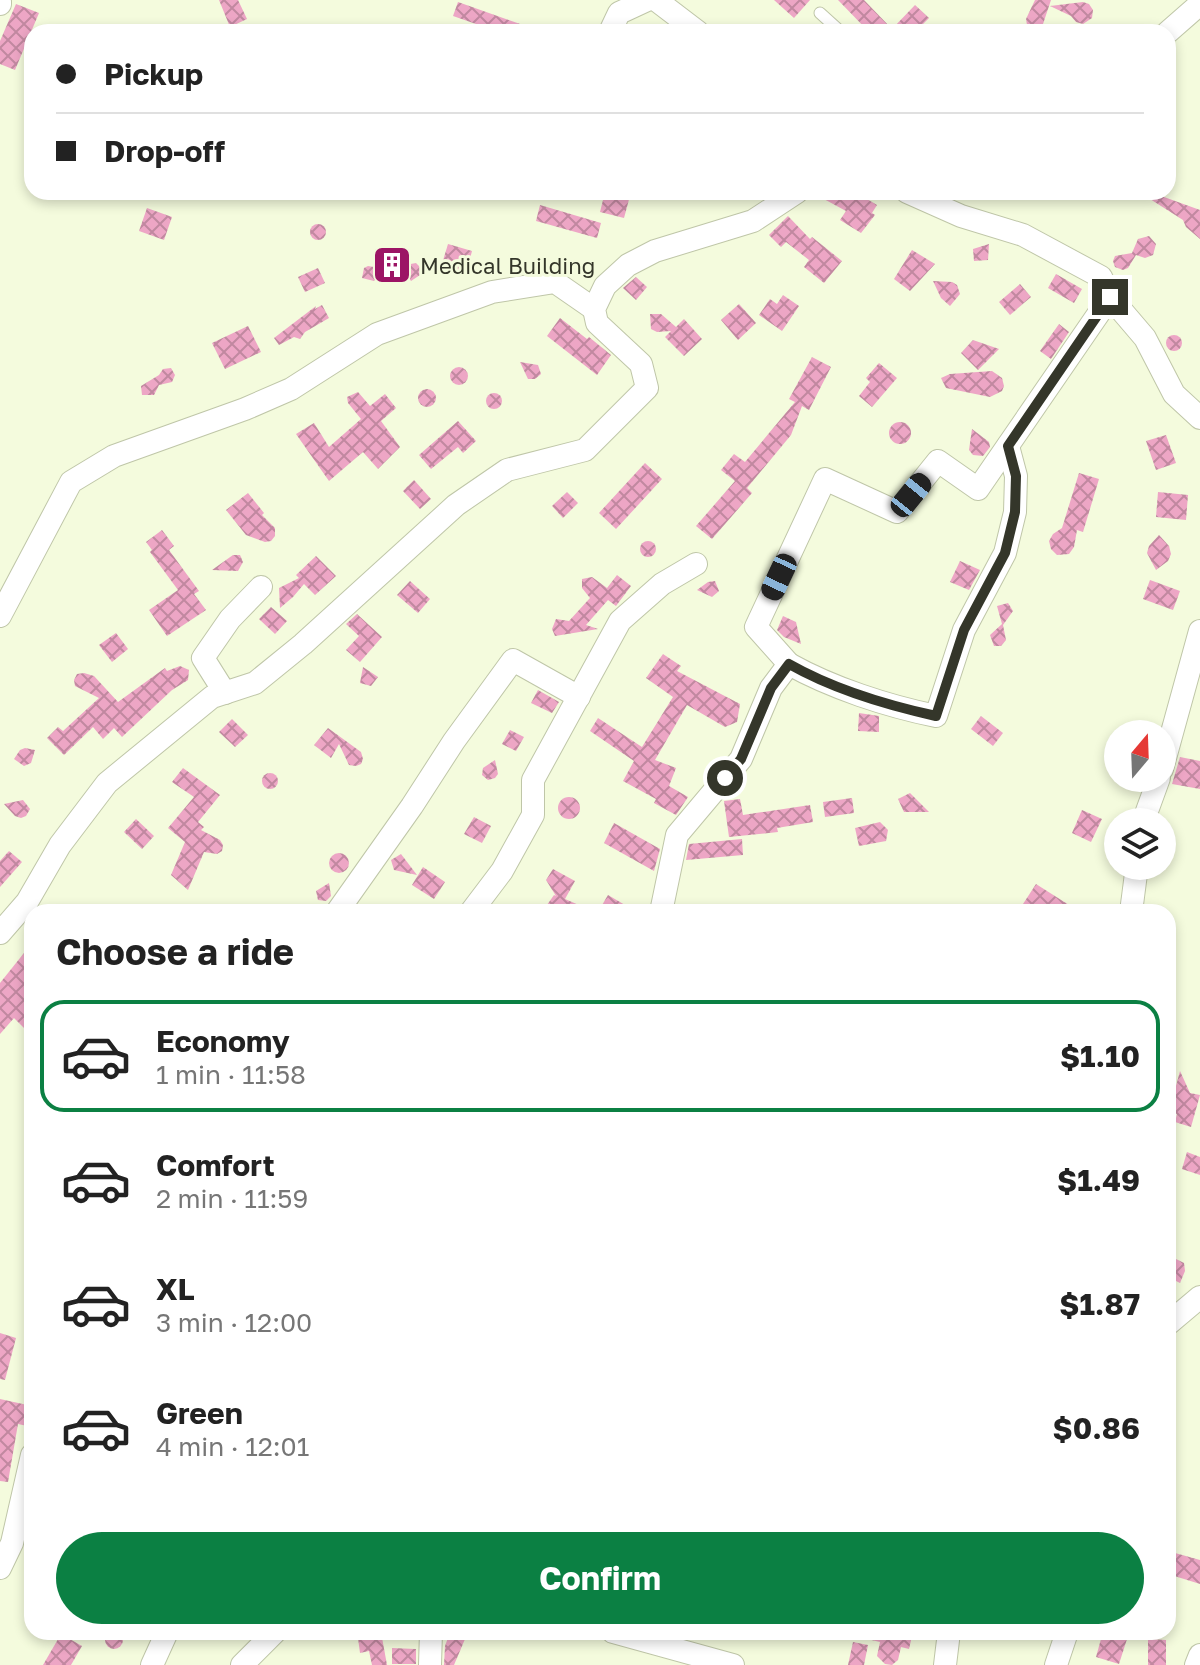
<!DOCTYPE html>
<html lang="en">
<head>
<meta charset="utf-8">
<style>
	:root { --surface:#fff; --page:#f2f2f2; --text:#222; --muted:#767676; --line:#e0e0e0; --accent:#0b8043 }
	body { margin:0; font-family:"Golos Text",sans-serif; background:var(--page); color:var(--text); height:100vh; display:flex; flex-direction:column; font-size:30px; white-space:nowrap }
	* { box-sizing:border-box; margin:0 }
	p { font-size:26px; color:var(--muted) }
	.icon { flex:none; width:44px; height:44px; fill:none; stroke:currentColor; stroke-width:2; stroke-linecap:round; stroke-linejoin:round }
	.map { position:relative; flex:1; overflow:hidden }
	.drawer { position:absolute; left:24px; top:904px; width:1152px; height:736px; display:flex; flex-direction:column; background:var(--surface); border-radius:24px; box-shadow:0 4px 12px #0003 }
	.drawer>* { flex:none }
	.hud { position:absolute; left:24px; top:24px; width:1152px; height:176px; border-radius:24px; box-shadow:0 4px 12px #0003; display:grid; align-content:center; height:176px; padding:0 32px; background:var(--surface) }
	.needle { width:52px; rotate:19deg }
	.controls { position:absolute; left:1104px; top:720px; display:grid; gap:16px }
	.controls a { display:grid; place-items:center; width:72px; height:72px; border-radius:50%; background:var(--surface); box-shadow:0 4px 12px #0003; font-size:40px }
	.end { position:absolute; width:36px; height:36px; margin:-18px; border:10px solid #34362a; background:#fff; box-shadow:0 0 0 4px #fff }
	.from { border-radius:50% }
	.car { position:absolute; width:24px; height:48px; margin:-24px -12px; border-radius:10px; box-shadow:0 0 6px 2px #0007; background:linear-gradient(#222 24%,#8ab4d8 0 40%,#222 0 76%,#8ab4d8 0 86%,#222 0) }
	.hud b { display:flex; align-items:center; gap:28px; height:76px; font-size:30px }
	.hud b+b { border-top:2px solid var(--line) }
	.hud i { width:20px; height:20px; background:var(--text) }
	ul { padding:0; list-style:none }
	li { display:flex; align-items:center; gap:24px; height:112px; margin:0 16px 12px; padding:0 16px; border:4px solid transparent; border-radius:24px }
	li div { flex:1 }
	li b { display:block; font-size:30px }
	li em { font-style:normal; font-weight:700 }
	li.active { border-color:var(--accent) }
	li>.icon { width:72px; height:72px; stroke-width:1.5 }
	h2 { padding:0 32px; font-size:36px; line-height:96px }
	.action { display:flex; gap:16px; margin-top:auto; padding:16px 32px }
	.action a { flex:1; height:92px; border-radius:48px; background:var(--accent); color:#fff; font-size:32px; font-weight:700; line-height:92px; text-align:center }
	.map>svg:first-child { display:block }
	.building { fill:url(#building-cross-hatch) }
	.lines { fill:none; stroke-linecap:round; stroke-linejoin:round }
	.service-casing { stroke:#bfc6a8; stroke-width:13 }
	.minor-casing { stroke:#bfc6a8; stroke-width:24 }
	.service { stroke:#fff; stroke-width:11 }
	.minor { stroke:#fff; stroke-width:22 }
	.route { stroke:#34362a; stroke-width:10 }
	.labels { text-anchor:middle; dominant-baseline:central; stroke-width:6; stroke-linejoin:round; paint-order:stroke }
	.poi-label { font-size:22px; fill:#34362a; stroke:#f4fbdd; text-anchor:start }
</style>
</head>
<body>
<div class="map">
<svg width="1200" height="1665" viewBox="0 0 1200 1665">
	<defs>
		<pattern id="building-cross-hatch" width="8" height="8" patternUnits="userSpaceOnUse" patternTransform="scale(2)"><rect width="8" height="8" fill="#eda6c5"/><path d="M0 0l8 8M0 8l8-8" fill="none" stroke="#c188a0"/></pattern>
	</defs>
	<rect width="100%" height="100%" fill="#f4fbdd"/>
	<g class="building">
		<path d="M219,0H238L247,19L230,27Z"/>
		<path d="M774,0H810L794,18Z"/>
		<path d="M838,0H864L892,29L915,5L929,18L915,32H869Z"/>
		<path d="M1035,0H1051L1043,24L1035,29L1027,25L1026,19Z"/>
		<path d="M458,2L537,30V32H499L453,16Z"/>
		<path d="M1083,2L1089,4L1093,10L1092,18L1083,24L1076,22L1071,16L1050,6Z"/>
		<path d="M16,4L39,13L15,70L0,64V41Z"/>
		<path d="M605,192H631L624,218L600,212Z"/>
		<path d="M811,192H841L853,200L857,193L877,205L872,213L875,215L861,233L840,220L846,211Z"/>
		<path d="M1153,193L1200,210V239L1186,227L1183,220L1150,199Z"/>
		<path d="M540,205L601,223L597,238L536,221Z"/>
		<path d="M147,208L172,217L164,240L139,231Z"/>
		<path d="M788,216L810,239L812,237L842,261L824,283L804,267L809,260L786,242L781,247L769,235Z"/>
		<circle cx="318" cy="232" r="8"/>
		<path d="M1149,236L1156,244L1153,255L1145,258L1136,255L1128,268L1123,270L1115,267L1113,261L1115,256L1132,253L1138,239Z"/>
		<path d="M448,244L472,251L466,274L441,267Z"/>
		<path d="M989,244L988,260L974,261L973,249Z"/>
		<path d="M912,250L935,264L910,291L894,279Z"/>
		<path d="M388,256L395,257L405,265L416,263L422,269L420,275L411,281L404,270L392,272L381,270L374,281L362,278L364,268L368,266L380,268Z"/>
		<path d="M318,268L325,283L305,292L298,277Z"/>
		<path d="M1056,274L1082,289L1074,303L1048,288Z"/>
		<path d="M636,277L647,287L636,300L623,288Z"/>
		<path d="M933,281L952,282L957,285L960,294L950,306L941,298Z"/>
		<path d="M1020,284L1031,297L1010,315L999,302Z"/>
		<path d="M783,295L799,306L782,331L759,315L770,299L777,304Z"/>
		<path d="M739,304L756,323L738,340L721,320Z"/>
		<path d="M322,305L329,318L305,332L300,339L294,337L279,345L274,338L316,306L315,309Z"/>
		<path d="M650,314H661L676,327L684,319L702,339L684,356L665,337L671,331L657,332L651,329Z"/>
		<path d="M560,318L587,339L589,337L611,355L597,375L547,336Z"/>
		<path d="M1059,324L1069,332L1051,359L1040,351Z"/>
		<path d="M248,326L261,352L225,369L212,343Z"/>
		<circle cx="1174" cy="343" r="8"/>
		<path d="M973,340L999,349L978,370L961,353Z"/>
		<path d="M812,357L831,367L809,410L802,406L791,435L747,488L752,493L712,539L696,526L735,481L721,470L734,454L745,462L795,402L789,399Z"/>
		<path d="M520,362L538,365L541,374L535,379H528Z"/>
		<path d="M879,363L897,378L872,407L859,396L870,382L866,378Z"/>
		<circle cx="459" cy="376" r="9"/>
		<path d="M171,368L175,375L172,382L159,385L154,395H142L141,386L159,375L163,369Z"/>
		<path d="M992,371L1002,378L1004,386L1002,391L990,397L946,388L941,378L950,374Z"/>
		<circle cx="427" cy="398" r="9"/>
		<path d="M358,392L370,406L385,394L396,408L381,421L400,447L378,469L363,452L329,481L296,434L314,423L329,447L361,419L348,403L347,397Z"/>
		<circle cx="494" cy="401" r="8"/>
		<path d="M458,421L476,441L463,453L458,447L431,469L419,455Z"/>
		<circle cx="900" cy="433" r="11"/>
		<path d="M972,429L989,442L990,447L983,456L973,455L969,450Z"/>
		<path d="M1166,435L1176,463L1156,470L1146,441Z"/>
		<path d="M645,463L662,479L616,529L599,513Z"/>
		<path d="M1079,473L1099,479L1083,532L1077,530L1074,547L1069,554L1057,555L1051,549L1049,541L1053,534L1062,528Z"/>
		<path d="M414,480L431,499L420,509L403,491Z"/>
		<path d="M567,492L578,503L563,518L552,506Z"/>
		<path d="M1158,492L1188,495L1186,520L1156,517Z"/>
		<path d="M248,493L264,513L262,515L275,528V536L271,541L265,542L246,535L226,510Z"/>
		<path d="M162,530L174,546L169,550L199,591L194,594L206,610L167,636L149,610L178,590L150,552L152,550L146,542Z"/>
		<path d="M1159,535L1169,546L1171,554L1168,561L1156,570L1147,553L1149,546Z"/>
		<circle cx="648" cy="549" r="8"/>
		<path d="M233,555H240L243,562L238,571L212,570Z"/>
		<path d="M316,556L336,576L315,595L304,584L293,597L280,608L279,588L299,578L296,575Z"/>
		<path d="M960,561L980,570L969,590L950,582Z"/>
		<path d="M617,575L631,586L616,606L608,600L586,625L598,629L555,636L552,629L556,619L569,621L590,598L582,588V579L592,577L607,588Z"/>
		<path d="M1150,580L1180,591L1173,610L1143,599Z"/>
		<path d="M410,581L430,599L418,613L397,595Z"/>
		<path d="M715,581L719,591L712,597L697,590L708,582Z"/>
		<path d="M1008,603L1013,611L1003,625L1006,640L1001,646H994L990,635L1002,624L997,606Z"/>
		<path d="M271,607L287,621L275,634L259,619Z"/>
		<path d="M357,614L382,637L360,662L346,650L359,636L346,624Z"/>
		<path d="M783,616L796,622L801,644L784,637L777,630Z"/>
		<path d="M116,633L128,649L112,662L99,645Z"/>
		<path d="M663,654L681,666L677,671L740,704L737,722L725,727L687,705L655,760L676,768L669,786L688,797L676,815L654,803L656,799L623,781L634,761L590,731L598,718L642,747L673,697L646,678Z"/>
		<path d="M180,666L189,670L188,680L172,690L122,737L114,728L103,739L93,727L64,755L47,738L58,727L63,731L99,698L75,686L74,680L77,674L84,673L94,676L118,702L165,668L167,671Z"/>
		<path d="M363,667L378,677L371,686L360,683Z"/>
		<path d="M538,690L559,702L552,713L531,703Z"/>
		<path d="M859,713L879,716V732L858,731Z"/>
		<path d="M981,716L1003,733L993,746L971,729Z"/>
		<path d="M232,719L248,735L235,747L219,732Z"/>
		<path d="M328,728L361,752L363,759L361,764L356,766L349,765L339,744L331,758L314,745Z"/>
		<path d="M510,730L524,737L516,751L502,744Z"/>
		<path d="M25,748L35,750L31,763L24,766L14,759L20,750Z"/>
		<path d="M1180,757L1200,761V789L1172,784Z"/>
		<path d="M495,760L498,774L495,778L488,780L482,775L483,768Z"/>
		<path d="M183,768L220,795L198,822L204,827L201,830L220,840L223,845L222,851L217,854L204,852L188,890L171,875L185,842L168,828L194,797L172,782Z"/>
		<circle cx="270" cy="781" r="8"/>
		<path d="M910,793L929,812H904L898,799Z"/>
		<circle cx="569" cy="808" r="11"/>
		<path d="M852,798L854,813L825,817L823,802Z"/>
		<path d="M740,799L743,815L810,805L813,822L777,828L778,832L729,837L724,801Z"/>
		<path d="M23,800L30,809L26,816L21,818L15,816L4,804Z"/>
		<path d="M1082,810L1102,819L1091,842L1072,833Z"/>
		<path d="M474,817L491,826L482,843L464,834Z"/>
		<path d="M136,819L154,836L142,849L124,832Z"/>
		<path d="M880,822L888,830L886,841L859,846L855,828Z"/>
		<path d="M614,823L660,849L654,871L604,843Z"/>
		<path d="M742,839L743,855L686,860L689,844Z"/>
		<path d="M9,851L22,862L0,887V861Z"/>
		<circle cx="339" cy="863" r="10"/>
		<path d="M401,854L417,875L394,870L391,860Z"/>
		<path d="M423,867L445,882L434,899L412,885Z"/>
		<path d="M553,869L575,881L565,899L595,912H542L554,895L556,896L546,880Z"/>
		<path d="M329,883L331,896L326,901L318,900L316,891Z"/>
		<path d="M1036,884L1080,912H1035L1023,904Z"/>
		<path d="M608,895L637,912H598Z"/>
		<path d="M32,943V1036L14,1018L0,1034V983Z"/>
		<path d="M1180,1071L1190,1093L1200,1095L1191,1127L1175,1122L1177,1114L1169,1112Z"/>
		<path d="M1187,1152L1200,1157V1175L1182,1169Z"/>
		<path d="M1168,1255L1184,1263L1185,1271L1180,1283L1168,1277Z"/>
		<path d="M0,1333L16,1338L5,1380L0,1379Z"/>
		<path d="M0,1399L32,1406V1427L18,1424L8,1482L0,1481Z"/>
		<path d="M1168,1551L1200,1560V1584L1168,1574Z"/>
		<circle cx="114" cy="1640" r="9"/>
		<path d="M366,1632H381L387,1665H372L369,1651L360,1653L358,1638L367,1636Z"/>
		<path d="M450,1632H468L454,1665H444L445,1646Z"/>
		<path d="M863,1632H913L909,1649L901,1647L898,1660L892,1665L885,1664L877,1656L880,1642L863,1638Z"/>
		<path d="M61,1634L82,1646L71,1665H43Z"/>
		<path d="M1101,1639H1127L1119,1664L1096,1657Z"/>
		<path d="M1148,1639L1166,1640V1665H1148Z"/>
		<path d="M853,1642L868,1645L864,1665H848Z"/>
		<path d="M392,1648L416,1649V1664H392Z"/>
	</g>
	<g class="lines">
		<g class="service-casing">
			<path id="service" d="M820,13L841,32"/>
		</g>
		<g class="minor-casing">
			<g id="minor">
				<path d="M656,0L698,32"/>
				<path d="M0,2V4"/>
				<path d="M610,32L619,13L647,0"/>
				<path d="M1168,32L1200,4"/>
				<path d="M907,192L961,216L1023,235L1101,277L1110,297L1145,338L1174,394L1200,418"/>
				<path d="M0,616L71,482L114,456L245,409L291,389L377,334L492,292L555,282L594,309"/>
				<path d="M789,664C832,688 887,706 936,716L964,630L1005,553L1015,512L1016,476L1008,446"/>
				<path d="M225,693L203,658L230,619L261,587"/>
				<path d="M1162,769L1200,631"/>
				<path d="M1143,822L1159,778"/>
				<path d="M337,912L412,806L454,741L513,660L579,697"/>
				<path d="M471,912L502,871L533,815V780L620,621L662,584L696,564"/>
				<path d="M661,912L677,835L741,759L771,688L789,664L756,627L825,479L897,512L938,461L978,489L1110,297"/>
				<path d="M1131,912L1137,866"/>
				<path d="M0,933L27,902L60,845L107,783L212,697L255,683L303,644L456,505L507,470L585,450L647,388L641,364L597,323L594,309L605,286L628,265L655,251L753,221L797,192"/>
				<path d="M1168,1324L1200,1297"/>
				<path d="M0,1568L12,1543L32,1455"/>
				<path d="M613,1632L733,1665"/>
				<path d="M152,1665L167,1632"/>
				<path d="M242,1665L275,1632"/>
				<path d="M430,1665L431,1632"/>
				<path d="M945,1665L949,1632"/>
				<path d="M1056,1665L1067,1632"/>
				<path d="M1196,1665L1200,1655"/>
			</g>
		</g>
		<use href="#service" class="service"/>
		<use href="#minor" class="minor"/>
	</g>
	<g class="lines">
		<path class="route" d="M725,778L741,759L771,688L789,664C833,689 886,705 936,716L964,630L1005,553L1015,512L1016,476L1008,446L1110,297"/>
	</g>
	<defs>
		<g id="building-square" transform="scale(2)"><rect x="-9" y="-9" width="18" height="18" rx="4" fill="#9c1465" stroke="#f4fbdd"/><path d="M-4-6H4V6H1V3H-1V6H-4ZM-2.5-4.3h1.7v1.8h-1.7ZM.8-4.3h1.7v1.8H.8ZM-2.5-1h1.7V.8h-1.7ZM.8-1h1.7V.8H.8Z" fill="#fff"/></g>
	</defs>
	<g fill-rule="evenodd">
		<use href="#building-square" x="392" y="265"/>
	</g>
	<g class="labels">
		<g class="poi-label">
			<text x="420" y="265">Medical Building</text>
		</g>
	</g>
</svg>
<div class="controls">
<a><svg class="needle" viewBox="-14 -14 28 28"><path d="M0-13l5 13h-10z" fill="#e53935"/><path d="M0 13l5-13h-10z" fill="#767676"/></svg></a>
<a><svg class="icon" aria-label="layers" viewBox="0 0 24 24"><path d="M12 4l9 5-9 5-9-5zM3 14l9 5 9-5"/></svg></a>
</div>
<i class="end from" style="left:725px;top:778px"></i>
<i class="end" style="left:1110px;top:297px"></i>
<i class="car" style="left:911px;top:495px;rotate:39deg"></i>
<i class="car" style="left:779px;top:577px;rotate:205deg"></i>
<div class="hud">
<b><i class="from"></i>Pickup</b>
<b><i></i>Drop-off</b>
</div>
<section class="drawer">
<h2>Choose a ride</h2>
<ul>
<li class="active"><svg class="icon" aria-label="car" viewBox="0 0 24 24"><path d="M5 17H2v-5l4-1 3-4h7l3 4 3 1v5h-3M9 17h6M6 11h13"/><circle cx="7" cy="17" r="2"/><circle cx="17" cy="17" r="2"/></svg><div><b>Economy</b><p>1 min · 11:58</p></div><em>$1.10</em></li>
<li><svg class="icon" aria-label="car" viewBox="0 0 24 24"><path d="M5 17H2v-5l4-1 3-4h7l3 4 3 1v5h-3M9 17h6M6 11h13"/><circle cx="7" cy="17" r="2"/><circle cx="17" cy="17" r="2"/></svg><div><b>Comfort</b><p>2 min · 11:59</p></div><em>$1.49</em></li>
<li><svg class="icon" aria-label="car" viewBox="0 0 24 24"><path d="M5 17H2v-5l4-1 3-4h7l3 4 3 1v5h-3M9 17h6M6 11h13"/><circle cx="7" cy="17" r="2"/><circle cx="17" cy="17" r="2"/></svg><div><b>XL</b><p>3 min · 12:00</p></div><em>$1.87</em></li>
<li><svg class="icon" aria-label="car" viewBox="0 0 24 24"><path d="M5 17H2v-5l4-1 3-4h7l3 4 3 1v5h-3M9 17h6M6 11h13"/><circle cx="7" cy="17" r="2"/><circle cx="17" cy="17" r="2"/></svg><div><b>Green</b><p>4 min · 12:01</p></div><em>$0.86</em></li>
</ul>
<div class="action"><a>Confirm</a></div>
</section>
</div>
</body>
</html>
